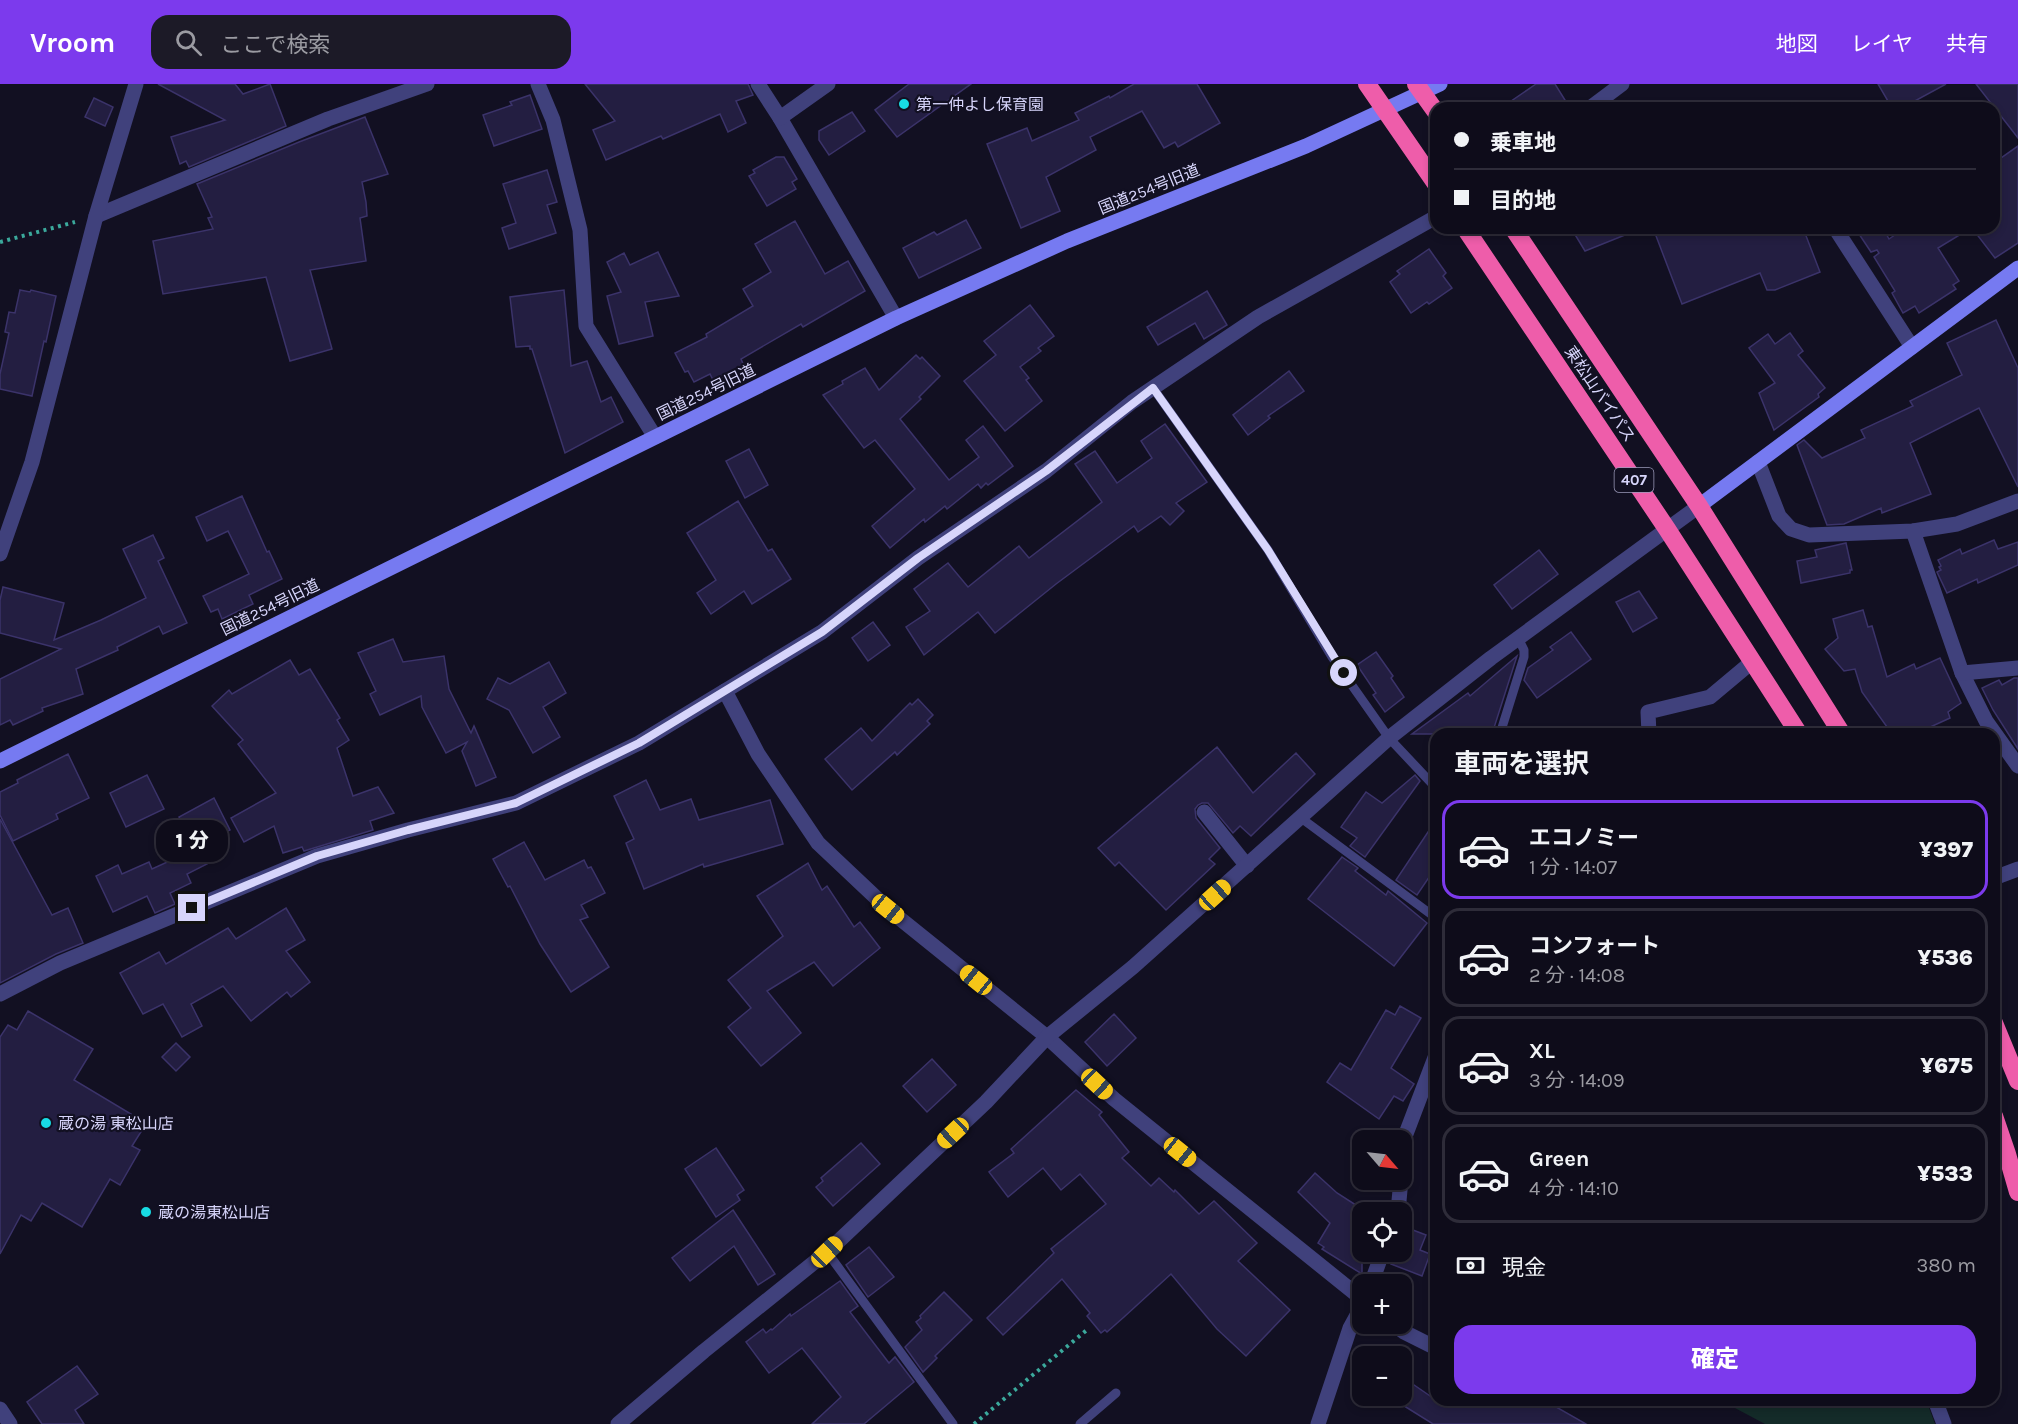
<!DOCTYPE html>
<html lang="ja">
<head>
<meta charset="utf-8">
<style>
	:root { --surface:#0e0c1a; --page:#1c1a27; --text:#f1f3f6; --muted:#9b9ba2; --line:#2e2c39; --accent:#7c3aed }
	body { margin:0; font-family:Karla,"Noto Sans JP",sans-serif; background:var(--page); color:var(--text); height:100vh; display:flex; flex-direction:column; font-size:22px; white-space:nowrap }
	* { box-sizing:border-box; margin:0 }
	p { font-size:20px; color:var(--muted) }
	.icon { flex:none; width:33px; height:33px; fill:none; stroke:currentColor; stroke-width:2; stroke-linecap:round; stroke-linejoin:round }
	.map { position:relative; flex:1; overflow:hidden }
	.side { position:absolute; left:1430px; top:644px; width:570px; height:678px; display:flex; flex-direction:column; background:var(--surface); border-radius:18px; box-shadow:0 3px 9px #0003,0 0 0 2px var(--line) }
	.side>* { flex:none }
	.top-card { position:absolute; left:1430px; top:18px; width:570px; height:132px; border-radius:18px; box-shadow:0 3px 9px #0003,0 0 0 2px var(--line); display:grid; align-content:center; height:132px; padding:0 24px; background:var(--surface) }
	.needle { width:39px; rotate:118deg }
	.fabs { position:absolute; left:1352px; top:1046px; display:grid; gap:12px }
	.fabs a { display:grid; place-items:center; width:60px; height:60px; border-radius:12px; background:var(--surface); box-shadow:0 3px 9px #0003,0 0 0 2px var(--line); font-size:30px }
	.end { position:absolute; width:27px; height:27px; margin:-14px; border:8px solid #d7d5fb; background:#111; box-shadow:0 0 0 3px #111 }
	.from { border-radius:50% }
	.bubble { position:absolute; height:42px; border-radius:18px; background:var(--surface); box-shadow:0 3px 9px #0003,0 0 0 2px var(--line); font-size:20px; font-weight:800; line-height:42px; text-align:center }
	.car { position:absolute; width:18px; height:36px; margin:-18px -9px; border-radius:8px; box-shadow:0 0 4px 2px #0007; background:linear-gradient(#f5c518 24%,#345 0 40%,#f5c518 0 76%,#345 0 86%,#f5c518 0) }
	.top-card b { display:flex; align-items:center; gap:21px; height:57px; font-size:22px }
	.top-card b+b { border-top:2px solid var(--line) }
	.top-card i { width:15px; height:15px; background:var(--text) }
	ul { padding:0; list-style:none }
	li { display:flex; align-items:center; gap:18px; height:99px; margin:0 12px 9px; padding:0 12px; border:3px solid var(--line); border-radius:18px }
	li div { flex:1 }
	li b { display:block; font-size:22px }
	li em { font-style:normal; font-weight:800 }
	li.selected { border-color:var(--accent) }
	li>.icon { width:54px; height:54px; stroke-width:1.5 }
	h2 { padding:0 24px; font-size:27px; line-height:72px }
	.pay { display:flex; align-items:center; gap:15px; height:66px; padding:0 24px; font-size:22px }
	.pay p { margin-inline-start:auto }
	.action { display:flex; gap:12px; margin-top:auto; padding:12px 24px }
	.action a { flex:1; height:69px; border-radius:18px; background:var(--accent); color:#fff; font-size:24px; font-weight:800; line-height:69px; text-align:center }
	header { display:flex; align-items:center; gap:36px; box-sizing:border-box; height:84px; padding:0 30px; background:var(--accent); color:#fff }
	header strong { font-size:28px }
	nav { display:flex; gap:33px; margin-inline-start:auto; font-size:21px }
	.search { width:420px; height:54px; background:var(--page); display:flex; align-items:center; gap:15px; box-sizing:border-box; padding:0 21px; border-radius:18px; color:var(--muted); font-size:22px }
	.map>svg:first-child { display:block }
	.green { fill:#142b29 }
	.building { fill:#231e41; stroke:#3b336a; stroke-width:1.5 }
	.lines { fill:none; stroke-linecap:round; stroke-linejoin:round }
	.path { stroke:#3ba99c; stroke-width:4; stroke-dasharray:3 4.5; stroke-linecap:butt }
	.lane { stroke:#40417c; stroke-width:9 }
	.street { stroke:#40417c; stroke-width:15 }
	.secondary { stroke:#767af1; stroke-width:15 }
	.highway { stroke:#ee5daa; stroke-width:18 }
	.route { stroke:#d7d5fb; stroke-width:8 }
	.poi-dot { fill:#18dbe4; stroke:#121022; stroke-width:2 }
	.labels { text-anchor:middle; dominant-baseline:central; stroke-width:4.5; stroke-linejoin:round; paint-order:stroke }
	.shield { fill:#121022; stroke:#9c9aba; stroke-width:1.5 }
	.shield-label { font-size:15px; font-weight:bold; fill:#d7d5fb }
	.poi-label { font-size:16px; fill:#d7d5fb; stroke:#121022; text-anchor:start }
	.street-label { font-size:16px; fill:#d7d5fb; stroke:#121022 }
</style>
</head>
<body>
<header>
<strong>Vroom</strong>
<div class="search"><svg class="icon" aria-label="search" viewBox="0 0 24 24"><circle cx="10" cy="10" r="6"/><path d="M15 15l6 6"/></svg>ここで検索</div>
<nav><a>地図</a><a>レイヤ</a><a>共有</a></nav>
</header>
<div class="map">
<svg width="2018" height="1340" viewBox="0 0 2018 1340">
	<rect width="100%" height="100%" fill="#121022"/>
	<path class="green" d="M1720,1316H1926L1935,1340H1765Z"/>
	<g class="building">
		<path d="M158,0H235L243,10L270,0L286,42L189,83L186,77L180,80L171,53L225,36Z"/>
		<path d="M585,0H748L753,11L736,17L746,39L728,48L720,30L663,55L661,52L606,76L593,46L615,37Z"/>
		<path d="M909,0H971L897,53L875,26Z"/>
		<path d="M1134,0H1197L1220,39L1178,63L1175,58L1164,64L1142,27L1090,53L1096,66L1046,93L1060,127L1021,144L987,60L1027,44L1032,57L1079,36L1075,29L1109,12L1110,14Z"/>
		<path d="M1536,0H1555L1565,16L1553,24H1501Z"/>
		<path d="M1878,0H1946L1902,24H1892Z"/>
		<path d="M1976,0H2018V54Z"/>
		<path d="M530,11L542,45L494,62L483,31L512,21L510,18Z"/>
		<path d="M94,14L113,23L105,42L85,33Z"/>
		<path d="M852,28L865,47L829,71L819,56V47Z"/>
		<path d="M365,33L388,90L362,98L366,118L367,132L360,134L366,177L310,186L332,265L290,277L266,193L163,210L153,157L213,145L208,134L212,133L197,100L299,58Z"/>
		<path d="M2018,62V159L1995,174L1972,144H1994V79Z"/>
		<path d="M776,73H784L797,95L792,98L796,105L767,122L749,92L755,89L753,86Z"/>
		<path d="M547,86L557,118L547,121L556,149L509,165L502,144L516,139L503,100Z"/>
		<path d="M966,136L981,164L919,194L903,164L934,148L937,151Z"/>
		<path d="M795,137L825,190L848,177L865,207L803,243L801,240L741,275L744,282L714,298L710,290L694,298L688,287L685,288L675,269L707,253L706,250L753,222L743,205L771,188L755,160Z"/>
		<path d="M1571,144H1640V145L1585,167Z"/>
		<path d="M1653,144H1803L1820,188L1775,206H1767L1760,189L1682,220Z"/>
		<path d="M1855,144H1883L1889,155L1905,144H1971L1938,164L1959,197L1953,201L1956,205L1919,229L1915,222L1903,229L1892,209L1895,207L1874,173L1879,169L1877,166L1871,168Z"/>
		<path d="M1429,165L1446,189L1443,192L1452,204L1429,220L1427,218L1411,229L1390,198L1400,190L1397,187Z"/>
		<path d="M658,168L679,212L645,218L653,252L619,260L607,212L621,208L607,178L624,169L630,181Z"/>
		<path d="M20,206L30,208L31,206L56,212L46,258L44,257L32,312L0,305V290L9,249L5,248L9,228L15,229Z"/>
		<path d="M564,206L571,282L587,277L601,318L611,313L623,338L565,369L532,265H530V262L516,263L510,213Z"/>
		<path d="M1207,207L1227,241L1204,255L1195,239L1158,261L1147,243Z"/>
		<path d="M1030,221L1054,252L1038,264L1041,267L1020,283L1029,294L1026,296L1042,317L1005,347L964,297L996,271L984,257Z"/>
		<path d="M1996,236L2018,284V403L1979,324L1910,359L1931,410L1882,429L1881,424L1844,440L1827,441L1797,361L1804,356L1822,374L1865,354L1861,346L1913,322L1910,317L1962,291L1947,259Z"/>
		<path d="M1790,249L1803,267L1798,271L1825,304L1818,310L1819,313L1774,346L1759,309L1775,299L1749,264L1768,250L1775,260Z"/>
		<path d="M916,271L920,275L922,273L940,292L919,313L921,315L900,335L949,396L979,373L966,356L983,342L1013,382L988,401L986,399L981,404L978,400L947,425L945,422L925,438L924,435L890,464L872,442L915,405L875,356L864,364L823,311L843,300L842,297L865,284L879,306Z"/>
		<path d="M1289,287L1304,307L1268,332L1270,334L1248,351L1233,331Z"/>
		<path d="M1165,340L1207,398L1176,419L1184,427L1170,441L1161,432L1138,448L1134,442L1056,500L995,549L978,528L924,571L906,543L930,527L914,505L948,479L968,503L1019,462L1029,474L1102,418L1075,380L1095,367L1117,399L1152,374L1141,357Z"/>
		<path d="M749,365L768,401L745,414L726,377Z"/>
		<path d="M242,412L267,468L269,467L282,495L249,511L253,520L222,535L218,525L211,528L203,512L249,490L228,447L207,457L196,433Z"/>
		<path d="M738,417L768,467L772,465L791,495L752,520L744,507L711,530L697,509L716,496L687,449Z"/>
		<path d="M153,451L164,474L158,477L187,539L163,550L159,542L117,563L118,566L76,585L83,610L42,624L43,627L13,641L10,636L0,641V595L61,565L0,549V516L3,503L64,519L54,556L101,536L146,514L123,465Z"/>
		<path d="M1994,456L1998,465L2018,458V481L1978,499L1977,495L1947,509L1937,488L1941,486L1939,483L1941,482L1938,476L1960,465L1962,470Z"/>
		<path d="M1846,459L1852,486H1850V489L1801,499L1797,477L1817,473L1815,466Z"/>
		<path d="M1539,466L1558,490L1512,525L1494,501Z"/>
		<path d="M1639,507L1657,534L1633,548L1616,518Z"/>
		<path d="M1863,526L1868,543L1872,542L1887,593L1914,580L1916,585L1940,574L1961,619L1948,628L1950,634L1915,650H1892L1862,608L1855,585L1844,587L1825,565L1838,554L1833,535Z"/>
		<path d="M873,538L890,561L868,577L852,554Z"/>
		<path d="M1571,548L1591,575L1537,614L1524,596L1528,584L1553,566L1550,563Z"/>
		<path d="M393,555L403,578L444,572L449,605L471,649L474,642L496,693L476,702L462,667L467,658L446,669L422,623L421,612L380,631L370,610L376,607L358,569Z"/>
		<path d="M1376,568L1393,592L1391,594L1404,613L1385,628L1373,611L1376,609L1357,581Z"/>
		<path d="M1517,572L1492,650H1412L1468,609L1470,612Z"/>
		<path d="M290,576L299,591L310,585L340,634L337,636L349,656L337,664L353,712L378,703L394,729L370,737L373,746L304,767L302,763L283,769L274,742L244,758L231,734L276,709L238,660L243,656L212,622L229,606L232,610Z"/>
		<path d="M549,578L566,609L543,623L560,653L533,669L509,626L487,615L498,594L510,600Z"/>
		<path d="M2014,594H2018V665L1993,626L1982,604L1999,596L2002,601Z"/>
		<path d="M918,615L933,631L927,637L930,640L897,671L895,668L852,706L825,675L861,644L872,657L910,619L912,621Z"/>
		<path d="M1217,663L1253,709L1296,669L1315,690L1251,752L1240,742L1233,749L1208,719H1202L1198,721L1195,725L1196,734L1220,764L1209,775L1215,780L1166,826L1119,778L1115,782L1098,764Z"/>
		<path d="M68,670L89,714L56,730L58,735L13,757L0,731V708L18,699L17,696Z"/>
		<path d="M147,691L164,725L126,743L110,709Z"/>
		<path d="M1415,691L1420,697L1365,773L1350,762L1357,754L1341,743L1366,708L1382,719Z"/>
		<path d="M646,696L660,726L691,715L699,736L770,716L783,760L704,783L703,780L644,805L626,759L634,755L614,712Z"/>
		<path d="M214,714L230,746L195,764L179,733Z"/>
		<path d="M0,735L52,831L68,824L83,859L56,870L0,899Z"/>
		<path d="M1436,736V783L1417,811L1396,796Z"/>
		<path d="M524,758L545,796L584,776L588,784L591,783L605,809L581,821L588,833L580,836L609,883L571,908L540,860L510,802L508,803L493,775Z"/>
		<path d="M198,764L207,780L187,790L191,799L170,809L175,820L155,829L147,812L113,828L96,792L118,781L122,790L149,778L152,785Z"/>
		<path d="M1342,773L1358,784L1355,787L1386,811L1388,807L1427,839L1394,882L1308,815Z"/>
		<path d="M808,779L822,806L827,802L854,843L860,838L880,864L833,902L814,878L767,907L801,949L761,982L728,943L751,924L728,896L783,852L757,812Z"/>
		<path d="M286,824L305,856L286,867L310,898L291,913L287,908L251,937L223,902L191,920L202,942L182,953L163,920L143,930L120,889L159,868L166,880L228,844L236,855Z"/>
		<path d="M1400,922L1421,934L1391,984L1414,1000L1403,1017L1394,1012L1379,1035L1327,998L1340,979L1351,986L1386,926L1395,931Z"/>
		<path d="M28,927L93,965L74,996L131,1030L129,1034L144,1043L132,1062L140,1066L120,1101L110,1095L82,1143L42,1119L31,1137L21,1131L0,1170V953L8,941L17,946Z"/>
		<path d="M1114,930L1136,954L1107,982L1085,958Z"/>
		<path d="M176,959L190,973L176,987L162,973Z"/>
		<path d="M932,975L956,1001L927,1028L903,1002Z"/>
		<path d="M1076,1006L1102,1028L1099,1031L1129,1068L1122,1074L1151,1102L1159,1094L1174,1108L1175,1106L1199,1130L1214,1117L1257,1159L1238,1177L1290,1226L1246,1272L1217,1245L1171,1190L1124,1233L1107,1248L1105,1246L1101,1249L1087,1232L1090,1229L1062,1195L1003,1251L987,1234L1054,1169L1051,1165L1106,1120L1080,1090L1061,1106L1043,1084L1008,1113L989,1088L1014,1069L1011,1065Z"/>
		<path d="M861,1059L880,1080L833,1122L816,1103L823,1097L821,1094Z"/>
		<path d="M716,1064L744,1106L737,1111L740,1116L716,1133L685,1085Z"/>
		<path d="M1315,1089L1337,1109L1362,1125V1190L1322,1165L1324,1163L1318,1159L1330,1139L1298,1108Z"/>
		<path d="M733,1126L775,1190L758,1201L734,1162L690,1197L672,1174Z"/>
		<path d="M1405,1143L1426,1151L1420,1166L1430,1170L1422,1192L1391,1180L1396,1167H1401V1153Z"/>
		<path d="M869,1163L894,1193L868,1213L846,1181Z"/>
		<path d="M840,1197L858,1222L850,1228L889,1279L895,1273L914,1298L864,1340H812L841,1313L802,1264L769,1289L746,1258L763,1245L766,1249L771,1245L772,1246L790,1230L791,1232Z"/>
		<path d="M944,1208L972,1236L935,1272L937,1274L923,1288L905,1263L922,1246L916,1238L921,1234L920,1232Z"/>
		<path d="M77,1282L98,1310L75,1326L84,1340H42L27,1318Z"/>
		<path d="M1401,1292L1436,1316H1544L1586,1340H1433L1401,1320Z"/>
	</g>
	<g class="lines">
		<g class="path">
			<path d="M0,158L75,138"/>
			<path d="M974,1340L1088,1245"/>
		</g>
		<g class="lane">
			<path d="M1153,304L1268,466L1332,573L1389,654L1436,704"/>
			<path d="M1500,650L1524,573V566L1518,554"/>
			<path d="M1301,734L1436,834"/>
			<path d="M827,1168L953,1340"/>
			<path d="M1080,1340L1116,1309"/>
		</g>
		<g class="street">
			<path d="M538,0L553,36L580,146L586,242L655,353"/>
			<path d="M758,0L780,34L896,234"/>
			<path d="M1590,24L1622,0"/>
			<path d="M780,34L828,0"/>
			<path d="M96,132L328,35L427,0"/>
			<path d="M1835,144L1912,263"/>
			<path d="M1758,378L1779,432L1791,445L1809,451L1913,447L1957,440L2018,417"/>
			<path d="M1913,447L1962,589L1986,637L2018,682"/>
			<path d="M0,470L32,378L96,132L136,0"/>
			<path d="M1962,589L2018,584"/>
			<path d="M725,607L758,670L818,759L888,825L1047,953L1114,1015L1362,1215"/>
			<path d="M1649,650L1648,628L1710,613L1753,577"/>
			<path d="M1204,728L1247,782"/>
			<path d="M1994,794L2018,785"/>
			<path d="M0,910L60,879L317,772L408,746L516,719L639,659L822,548L918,474L1046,387L1132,318L1258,233L1436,133"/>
			<path d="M1401,1092L1404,1055L1436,971"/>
			<path d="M1398,1128L1401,1095"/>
			<path d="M1371,1200L1383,1167"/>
			<path d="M1392,1239L1404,1248L1436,1264"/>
			<path d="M1935,1316L1944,1340"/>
			<path d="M0,1325L10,1340"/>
			<path d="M618,1340L704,1267L827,1168L986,1018L1047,953L1133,883L1389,654L1491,574L1699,422"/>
			<path d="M1318,1340L1350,1244L1362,1222"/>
		</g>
		<g class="secondary">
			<path d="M1699,422L2018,184"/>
			<path d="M0,677L896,234L1067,157L1306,62L1440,0"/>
		</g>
		<g class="highway">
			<path d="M1367,0L1436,100"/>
			<path d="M1416,0L1436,28"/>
			<path d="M1465,144L1667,445L1799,650"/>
			<path d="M1513,144L1699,422L1842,650"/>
			<path d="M1994,939L2018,997"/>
			<path d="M1994,1032L2007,1070L2018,1108"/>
		</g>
	</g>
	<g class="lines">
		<path class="route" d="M192,824L317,772L408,746L516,719L639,659L822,548L918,474L1046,387L1153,304L1268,466L1344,589"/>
	</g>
	<g class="poi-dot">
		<circle cx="904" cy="20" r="6"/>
		<circle cx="46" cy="1039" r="6"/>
		<circle cx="146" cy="1128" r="6"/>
	</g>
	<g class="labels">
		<rect class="shield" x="1614.5" y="384" width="39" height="24" rx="4.5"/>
		<g class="shield-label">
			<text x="1634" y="396">407</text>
		</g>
		<g class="poi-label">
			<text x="916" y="20">第一仲よし保育園</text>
			<text x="58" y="1039">蔵の湯 東松山店</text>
			<text x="158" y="1128">蔵の湯東松山店</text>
		</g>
		<g class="street-label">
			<text transform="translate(1149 105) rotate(-22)">国道254号旧道</text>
			<text transform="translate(706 308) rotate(-26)">国道254号旧道</text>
			<text transform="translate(1600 310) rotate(56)">東松山バイパス</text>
			<text transform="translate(270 523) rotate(-26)">国道254号旧道</text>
		</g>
	</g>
</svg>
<div class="fabs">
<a><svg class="needle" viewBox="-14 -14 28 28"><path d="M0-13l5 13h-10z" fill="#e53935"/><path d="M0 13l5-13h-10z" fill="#9b9ba2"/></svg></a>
<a><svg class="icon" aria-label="locate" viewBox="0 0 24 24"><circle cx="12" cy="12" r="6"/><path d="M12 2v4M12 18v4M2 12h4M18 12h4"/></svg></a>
<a>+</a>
<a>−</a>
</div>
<i class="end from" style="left:1344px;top:589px"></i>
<i class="end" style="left:192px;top:824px"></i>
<div class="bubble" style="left:156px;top:736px;width:72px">1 分</div>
<i class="car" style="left:1215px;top:811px;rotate:48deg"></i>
<i class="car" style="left:888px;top:825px;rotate:129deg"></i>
<i class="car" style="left:976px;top:896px;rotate:309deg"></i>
<i class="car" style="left:1097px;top:1000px;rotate:133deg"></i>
<i class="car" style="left:953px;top:1049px;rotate:227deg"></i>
<i class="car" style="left:1180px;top:1068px;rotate:129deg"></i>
<i class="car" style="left:827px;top:1168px;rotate:46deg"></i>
<div class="top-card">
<b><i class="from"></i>乗車地</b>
<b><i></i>目的地</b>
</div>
<section class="side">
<h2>車両を選択</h2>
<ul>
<li class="selected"><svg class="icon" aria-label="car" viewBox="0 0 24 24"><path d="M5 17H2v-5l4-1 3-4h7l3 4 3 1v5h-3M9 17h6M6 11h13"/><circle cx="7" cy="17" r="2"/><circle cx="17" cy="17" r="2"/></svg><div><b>エコノミー</b><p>1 分 · 14:07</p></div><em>¥397</em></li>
<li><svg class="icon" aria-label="car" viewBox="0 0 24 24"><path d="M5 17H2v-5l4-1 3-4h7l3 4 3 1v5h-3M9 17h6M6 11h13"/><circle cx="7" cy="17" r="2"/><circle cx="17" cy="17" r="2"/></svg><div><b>コンフォート</b><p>2 分 · 14:08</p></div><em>¥536</em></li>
<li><svg class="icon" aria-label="car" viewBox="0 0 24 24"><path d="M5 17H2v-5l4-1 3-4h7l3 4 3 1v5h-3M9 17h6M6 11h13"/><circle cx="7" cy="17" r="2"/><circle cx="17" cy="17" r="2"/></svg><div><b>XL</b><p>3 分 · 14:09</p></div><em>¥675</em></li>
<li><svg class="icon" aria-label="car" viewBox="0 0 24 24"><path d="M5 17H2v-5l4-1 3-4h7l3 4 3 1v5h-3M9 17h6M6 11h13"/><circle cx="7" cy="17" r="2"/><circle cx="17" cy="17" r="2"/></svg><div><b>Green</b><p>4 分 · 14:10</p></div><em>¥533</em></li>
</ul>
<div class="pay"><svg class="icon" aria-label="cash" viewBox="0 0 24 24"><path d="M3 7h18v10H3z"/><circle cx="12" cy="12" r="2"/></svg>現金<p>380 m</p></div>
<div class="action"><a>確定</a></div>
</section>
</div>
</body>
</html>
